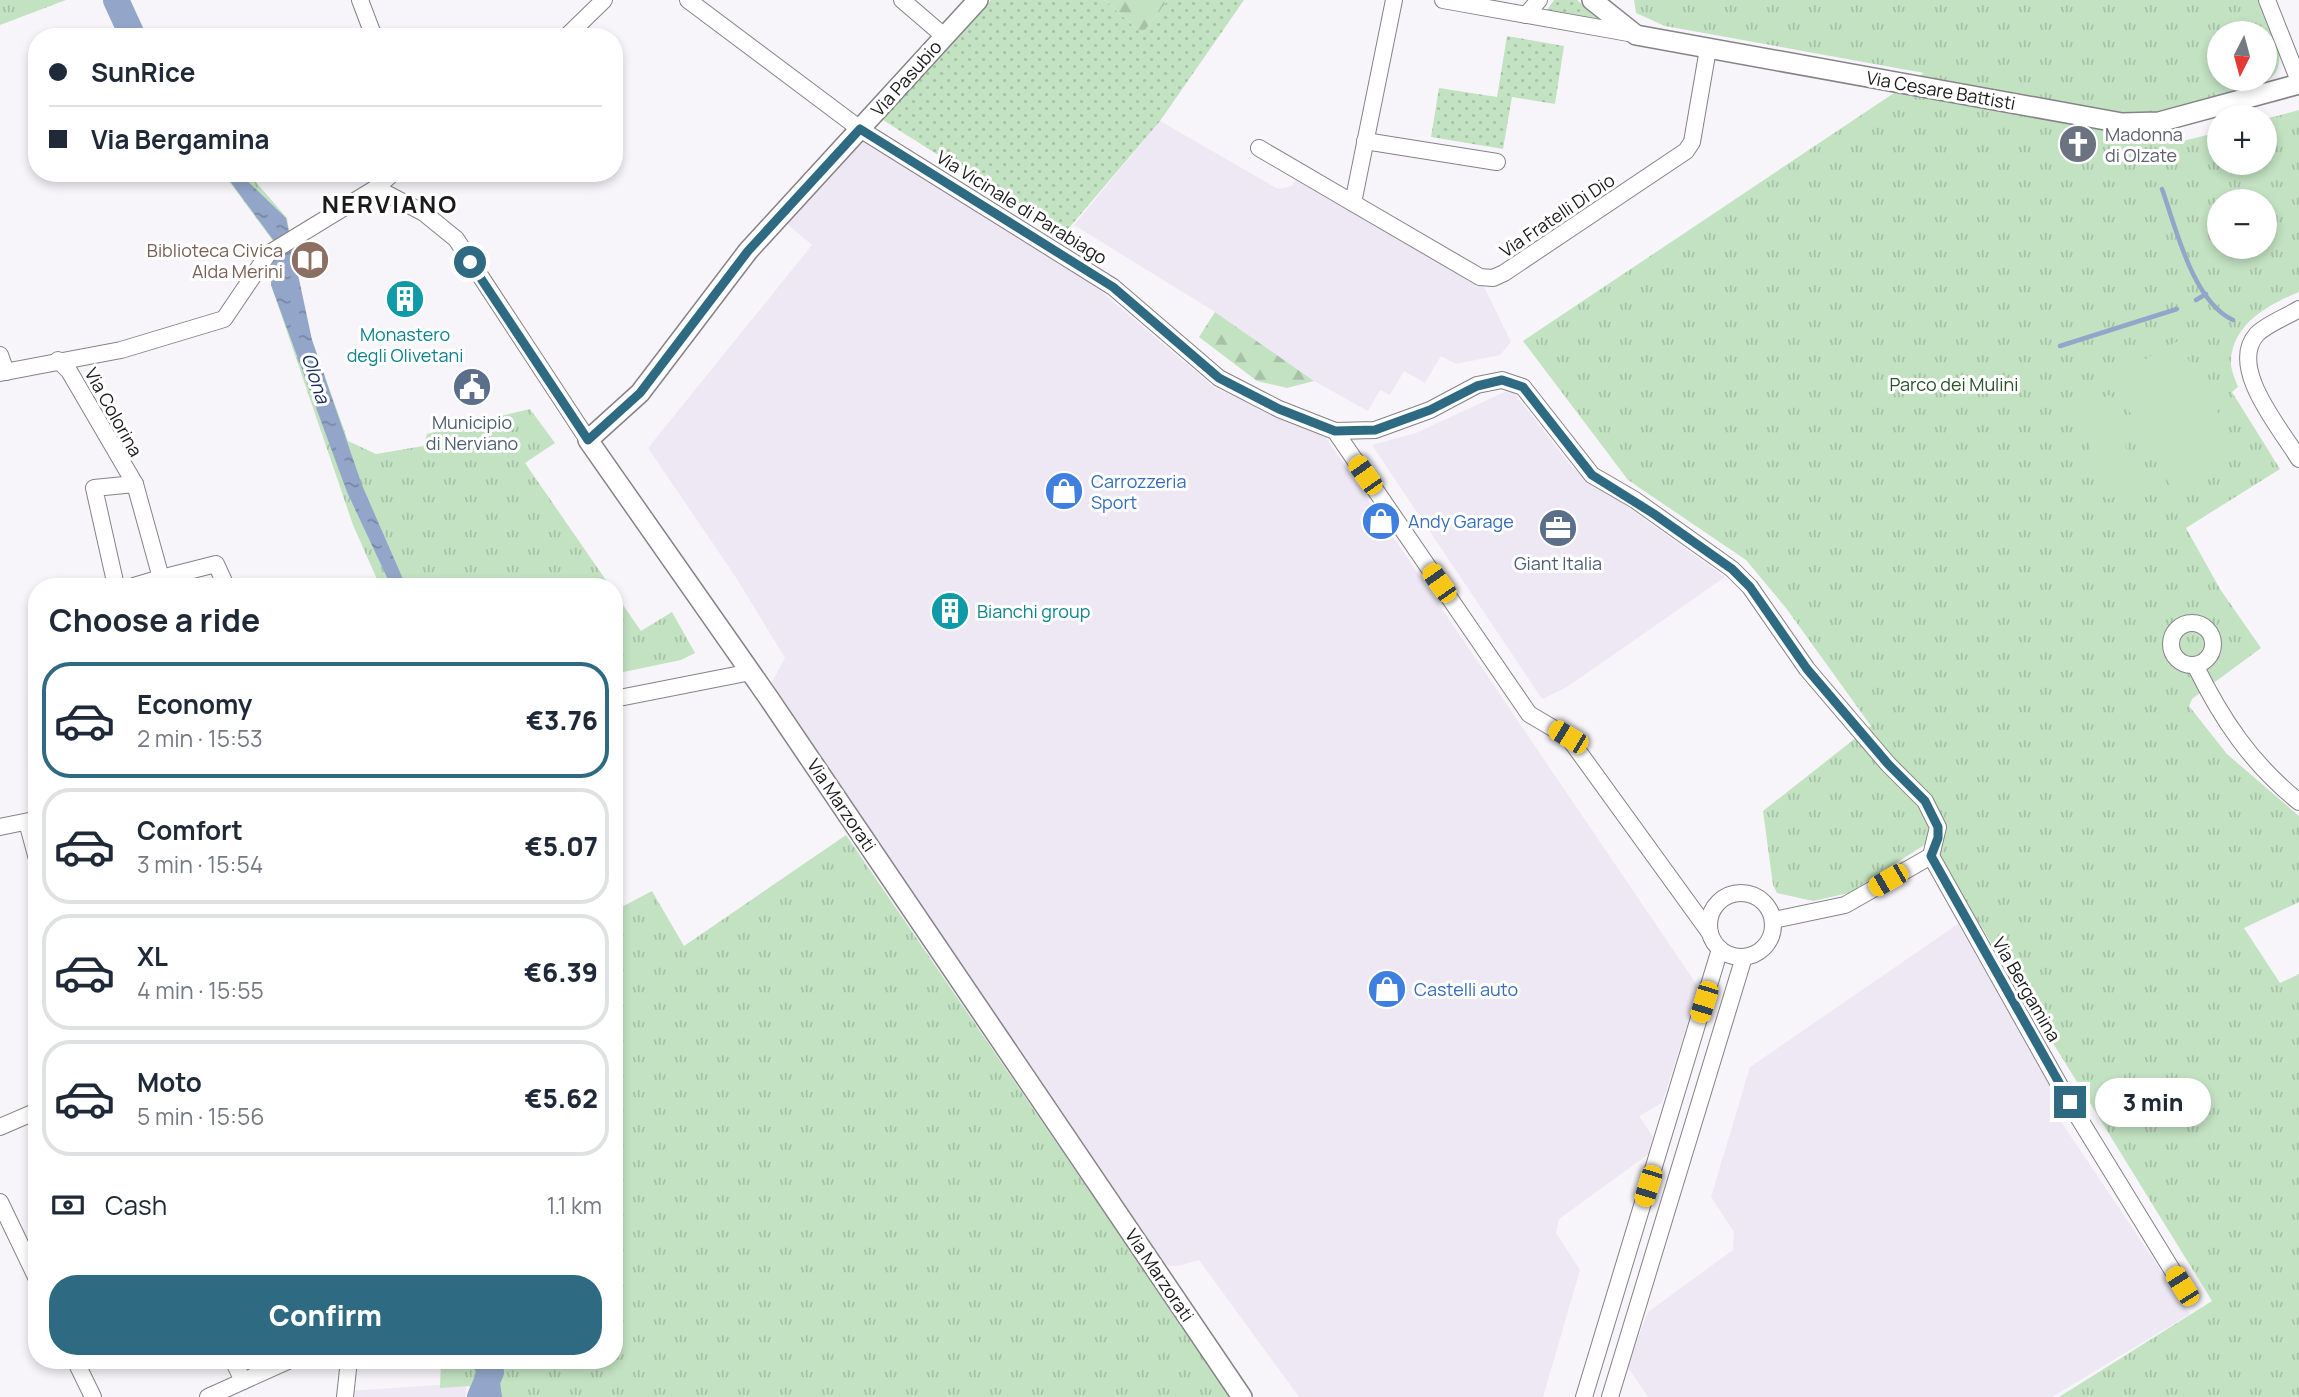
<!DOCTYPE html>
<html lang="en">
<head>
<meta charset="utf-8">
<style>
	:root { --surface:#fff; --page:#f2f2f3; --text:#1f2937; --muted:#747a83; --line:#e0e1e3; --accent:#2e6b82 }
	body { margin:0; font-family:Manrope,sans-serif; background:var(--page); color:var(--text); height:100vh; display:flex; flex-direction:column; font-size:26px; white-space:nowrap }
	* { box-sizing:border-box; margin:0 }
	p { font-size:23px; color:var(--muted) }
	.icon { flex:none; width:38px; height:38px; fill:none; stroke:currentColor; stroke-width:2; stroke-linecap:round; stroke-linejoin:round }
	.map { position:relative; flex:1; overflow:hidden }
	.drawer { position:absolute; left:28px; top:578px; width:595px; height:791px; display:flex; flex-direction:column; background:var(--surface); border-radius:28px; box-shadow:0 4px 10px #0003 }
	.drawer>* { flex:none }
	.guide { position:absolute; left:28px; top:28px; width:595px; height:154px; border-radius:28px; box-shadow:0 4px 10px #0003; display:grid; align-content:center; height:154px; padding:0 21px; background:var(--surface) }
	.needle { width:46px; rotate:186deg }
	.fabs { position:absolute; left:2207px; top:21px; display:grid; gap:14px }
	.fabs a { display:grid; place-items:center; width:70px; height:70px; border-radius:50%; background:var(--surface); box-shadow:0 4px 10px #0003; font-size:35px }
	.end { position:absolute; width:32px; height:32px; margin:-16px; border:9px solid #2e6b82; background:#fff; box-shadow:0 0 0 4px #fff }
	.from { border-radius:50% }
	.bubble { position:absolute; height:49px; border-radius:24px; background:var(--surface); box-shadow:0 4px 10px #0003; font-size:23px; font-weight:800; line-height:49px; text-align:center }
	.car { position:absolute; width:21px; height:42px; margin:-21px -10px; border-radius:9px; box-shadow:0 0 5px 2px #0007; background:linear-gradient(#f5c518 24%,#345 0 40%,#f5c518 0 76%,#345 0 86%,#f5c518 0) }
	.guide b { display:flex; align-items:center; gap:24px; height:66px; font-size:26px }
	.guide b+b { border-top:2px solid var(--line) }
	.guide i { width:18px; height:18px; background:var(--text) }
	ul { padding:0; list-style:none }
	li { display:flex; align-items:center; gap:21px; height:116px; margin:0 14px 10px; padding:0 7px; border:4px solid var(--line); border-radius:28px }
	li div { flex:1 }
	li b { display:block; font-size:26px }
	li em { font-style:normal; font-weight:800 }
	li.selected { border-color:var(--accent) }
	li>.icon { width:63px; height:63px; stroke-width:1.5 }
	h2 { padding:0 21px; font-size:32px; line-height:84px }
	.pay { display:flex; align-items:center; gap:18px; height:77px; padding:0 21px; font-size:26px }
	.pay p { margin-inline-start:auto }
	.primary-button { display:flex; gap:14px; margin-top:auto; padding:14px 21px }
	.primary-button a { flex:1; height:80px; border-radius:28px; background:var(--accent); color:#fff; font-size:28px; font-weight:800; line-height:80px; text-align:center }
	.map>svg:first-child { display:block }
	.built { fill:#ede8f4 }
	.grass { fill:url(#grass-dots) }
	.forest { fill:url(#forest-firs) }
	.park { fill:url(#park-tufts); fill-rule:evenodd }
	.pitch { fill:#c3e2c2 }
	.water { fill:url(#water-ripples) }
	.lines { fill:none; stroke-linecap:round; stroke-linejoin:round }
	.stream { stroke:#93a6c9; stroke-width:4.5 }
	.river { stroke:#93a6c9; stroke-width:26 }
	.minor-casing { stroke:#858387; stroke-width:18 }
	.tertiary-casing { stroke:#858387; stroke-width:22 }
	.minor { stroke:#fff; stroke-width:16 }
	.tertiary { stroke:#fff; stroke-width:19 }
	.route { stroke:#2e6b82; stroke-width:9 }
	.labels { text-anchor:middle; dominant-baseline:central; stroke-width:6; stroke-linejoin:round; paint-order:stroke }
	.street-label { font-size:18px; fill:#1a1a1b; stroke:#fff }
	.worship-label { font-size:18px; fill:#5b616d; stroke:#fff; text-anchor:start }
	.education-label { font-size:18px; fill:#785e54; stroke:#fff; text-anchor:end }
	.culture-label { font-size:18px; fill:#0d838f; stroke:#fff }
	.park-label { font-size:18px; fill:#255227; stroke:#fff }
	.service-label { font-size:18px; fill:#4e5e75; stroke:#fff }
	.shop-label { font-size:18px; fill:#366cbe; stroke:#fff; text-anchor:start }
	.water-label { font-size:19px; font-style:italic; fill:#162b58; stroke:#fff }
	.district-label { font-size:24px; font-weight:bold; letter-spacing:2px; fill:#1a1a1b; stroke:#fff }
</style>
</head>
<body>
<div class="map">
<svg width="2299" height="1397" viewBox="0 0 2299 1397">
	<defs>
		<pattern id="grass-dots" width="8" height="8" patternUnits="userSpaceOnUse" patternTransform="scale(1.75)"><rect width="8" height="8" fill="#c3e2c2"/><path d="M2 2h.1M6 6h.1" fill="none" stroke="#a7c1a6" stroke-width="1.8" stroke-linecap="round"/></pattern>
		<pattern id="forest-firs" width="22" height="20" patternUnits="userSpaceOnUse" patternTransform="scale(1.75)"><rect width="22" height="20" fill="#c3e2c2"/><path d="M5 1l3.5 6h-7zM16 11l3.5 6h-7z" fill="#a7c1a6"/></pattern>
		<pattern id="park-tufts" width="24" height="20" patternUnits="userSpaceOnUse" patternTransform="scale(1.75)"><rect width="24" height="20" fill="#c3e2c2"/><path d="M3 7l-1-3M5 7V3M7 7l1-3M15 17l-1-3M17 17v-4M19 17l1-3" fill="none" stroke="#a7c1a6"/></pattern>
		<pattern id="water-ripples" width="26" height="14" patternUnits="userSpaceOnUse" patternTransform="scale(1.75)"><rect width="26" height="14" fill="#93a6c9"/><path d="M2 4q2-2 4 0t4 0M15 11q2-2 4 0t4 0" fill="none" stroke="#7786a2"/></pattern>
	</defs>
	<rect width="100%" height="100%" fill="#f7f5fa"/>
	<g class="built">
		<path d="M1160,121L1278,189L1292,186L1298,176L1484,287L1511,342L1500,355L1456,364L1441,356L1425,383L1404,371L1390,395L1380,390L1368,411L1314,381L1215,312L1074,225Z"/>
		<path d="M864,138L1090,282L1215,388L1322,432L1699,988L1662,1103L1639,1116L1653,1137L1650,1153L1559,1219L1556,1233L1580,1270L1543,1397H1299L1199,1260L1178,1266L1160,1265L818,766L772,682L785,658L735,576L648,448L812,245L785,222Z"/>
		<path d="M1511,389L1572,467L1725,577L1567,687L1542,699L1372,445L1416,433Z"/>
		<path d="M1958,924L2048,1082L2058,1117L2190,1314L2052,1397H1648L1627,1366L1648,1312L1733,1250L1734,1232L1711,1197L1750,1067Z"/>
		<path d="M466,1383V1397H348L349,1391Z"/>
	</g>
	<g class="grass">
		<path d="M991,0H1105L1142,34L1168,0H1244L1160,121L1063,235L880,118Z"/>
		<path d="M1554,0H1577L1598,19L1547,10Z"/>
		<path d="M1507,36L1564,46L1555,104L1512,97L1503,149L1431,137L1439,88L1497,97Z"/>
	</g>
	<g class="forest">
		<path d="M1105,0H1168L1142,34Z"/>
		<path d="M1215,312L1314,381L1287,388L1257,381L1199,337Z"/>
	</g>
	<g class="park">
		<path d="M0,0H66L0,25Z"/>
		<path d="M1634,0H2261C2268,19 2284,46 2278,67C2270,98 2165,116 2136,116C2102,116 2067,111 2033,108L2183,141L2219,132V163H2264L2265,119L2299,110V292C2270,304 2233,323 2231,360C2230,368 2235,379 2238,387L2232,392L2280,469L2186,528L2220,589L2261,648L2192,699L2189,706L2227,754L2299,816V902L2244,928L2280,983L2299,974V1397H2059L2212,1301L1929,842L1849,893L1813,901L1777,893L1773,885L1763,811L1871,726L1786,608L1746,560L1628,480L1523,341L1924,73L1665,26L1636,13ZM2219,33H2264V79H2219ZM2219,201H2264V247H2219Z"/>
		<path d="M223,173H248L287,218L294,262L311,337L348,441L376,454L423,446L427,434L530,409L555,443L525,463L610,586H380L353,525L271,285L273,241Z"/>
		<path d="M614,592L641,631L672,612L695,653L681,660L614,674Z"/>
		<path d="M846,835L1230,1397H476L469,1386L440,1388L441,1360H614V911L652,891L684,946Z"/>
	</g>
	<g class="pitch">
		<path d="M2178,341L2240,452L2172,489L2111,378Z"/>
		<path d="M2110,395L2139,491L2107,499L2076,406Z"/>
	</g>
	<g class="water">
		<path d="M224,173H239L286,218L312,340L362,485L406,586H391L347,492L271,285L274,241Z"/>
		<path d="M475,1360H497L502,1397H483Z"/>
	</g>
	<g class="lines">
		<g class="stream">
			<path d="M2162,189C2176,228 2193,302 2233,320"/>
			<path d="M2196,300L2206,294"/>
			<path d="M2060,346L2177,309"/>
		</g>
		<g class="river">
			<path d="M116,0L133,37"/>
			<path d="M480,1397L491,1372L484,1360"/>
		</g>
		<g class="minor-casing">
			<g id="minor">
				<path d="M360,0L374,37"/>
				<path d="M688,0L860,129L1113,287L1219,378L1279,409L1335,431L1375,430L1430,410L1477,385L1502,380L1523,387L1592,475L1635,500L1732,569L1750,587L1807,669L1888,764L1925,801L1938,827L1931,856"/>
				<path d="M902,0L944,36"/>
				<path d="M1443,0L1634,34"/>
				<path d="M2267,0L2299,81"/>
				<path d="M1526,15L1539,0"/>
				<path d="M566,37L604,0"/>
				<path d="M1365,141L1497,162"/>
				<path d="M1259,148L1353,203L1394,0"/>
				<path d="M376,188L393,173"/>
				<path d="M1353,203L1480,277L1493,278L1504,273L1686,151L1692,142L1708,49"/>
				<path d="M2299,309C2286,317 2267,324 2257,334C2227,367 2281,429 2299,459"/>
				<path d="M0,355L6,372"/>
				<path d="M58,360L69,371L135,484L161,578L134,586"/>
				<path d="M0,373L121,350L224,319L268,254L376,188L424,213L456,239L588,440"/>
				<path d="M1335,431L1529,714L1568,737L1710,933"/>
				<path d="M161,578L216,564L226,586"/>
				<path d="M116,586L94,488L135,484"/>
				<circle cx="2192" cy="644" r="21"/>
				<path d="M2195,665C2222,720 2251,763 2299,802"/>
				<path d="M614,699L751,672"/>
				<path d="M27,822L37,859"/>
				<path d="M0,827L34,820"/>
				<circle cx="1741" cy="925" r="32"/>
				<path d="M1774,920L1845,905L1931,856L2069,1102L2182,1286"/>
				<path d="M0,1127L37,1111"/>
				<path d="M0,1202L37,1279"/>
				<path d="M75,1360L93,1397"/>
				<path d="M233,1360L243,1381"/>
				<path d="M208,1397L290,1360"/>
				<path d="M345,1397L349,1360"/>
				<path d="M1584,1397L1720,949"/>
				<path d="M1610,1397L1744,957"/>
			</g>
		</g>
		<g class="tertiary-casing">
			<g id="tertiary">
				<path d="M978,0L748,251L640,393L588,440L768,697L1242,1397"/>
				<path d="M1592,0L1636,35L2122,123L2159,122L2299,84"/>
			</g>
		</g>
		<use href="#minor" class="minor"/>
		<use href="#tertiary" class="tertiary"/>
	</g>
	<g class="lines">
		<path class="route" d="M470,262L588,440L640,393L748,251L860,129L1113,287L1219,378L1279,409L1335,431L1375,430L1430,410L1477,386L1502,380L1523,387L1592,475L1654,514L1732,569L1750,587L1807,669L1888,764L1925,801L1938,827V838L1931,856L2070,1102"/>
	</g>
	<defs>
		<g id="church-disc" transform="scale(2.0125)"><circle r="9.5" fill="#6b7280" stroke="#fff"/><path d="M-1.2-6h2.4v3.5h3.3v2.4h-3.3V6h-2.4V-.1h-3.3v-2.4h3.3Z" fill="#fff"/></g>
		<g id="library-disc" transform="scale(2.0125)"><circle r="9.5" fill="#8d6e63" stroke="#fff"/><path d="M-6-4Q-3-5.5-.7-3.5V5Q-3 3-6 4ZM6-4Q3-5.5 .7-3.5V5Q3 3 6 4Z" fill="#fff"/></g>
		<g id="building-disc" transform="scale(2.0125)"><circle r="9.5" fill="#0f9aa8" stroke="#fff"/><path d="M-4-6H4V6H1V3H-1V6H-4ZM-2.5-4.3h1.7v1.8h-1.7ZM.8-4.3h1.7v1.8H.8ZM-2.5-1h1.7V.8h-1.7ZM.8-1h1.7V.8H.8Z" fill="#fff"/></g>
		<g id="civic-disc" transform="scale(2.0125)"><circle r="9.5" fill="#5c6f8a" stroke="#fff"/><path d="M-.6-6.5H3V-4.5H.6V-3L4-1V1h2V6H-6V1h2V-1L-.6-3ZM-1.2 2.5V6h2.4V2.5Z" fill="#fff"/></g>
		<g id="shop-disc" transform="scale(2.0125)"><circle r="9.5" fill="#3f7fe0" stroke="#fff"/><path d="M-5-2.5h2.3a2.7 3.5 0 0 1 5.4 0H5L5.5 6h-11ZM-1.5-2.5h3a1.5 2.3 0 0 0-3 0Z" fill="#fff"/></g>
		<g id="office-disc" transform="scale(2.0125)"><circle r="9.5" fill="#5c6f8a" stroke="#fff"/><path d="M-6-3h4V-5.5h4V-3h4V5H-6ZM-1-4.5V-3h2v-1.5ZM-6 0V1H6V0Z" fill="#fff"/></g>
	</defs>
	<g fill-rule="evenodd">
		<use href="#church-disc" x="2078" y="144"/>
		<use href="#library-disc" x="310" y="260"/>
		<use href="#building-disc" x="405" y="299"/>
		<use href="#civic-disc" x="472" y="387"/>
		<use href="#shop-disc" x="1064" y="491"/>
		<use href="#shop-disc" x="1381" y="521"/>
		<use href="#office-disc" x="1558" y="528"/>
		<use href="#building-disc" x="950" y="611"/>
		<use href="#shop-disc" x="1387" y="989"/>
	</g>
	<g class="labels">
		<g class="street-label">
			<text transform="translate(906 78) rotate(-48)">Via Pasubio</text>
			<text transform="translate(1941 90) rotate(10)">Via Cesare Battisti</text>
			<text transform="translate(1022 207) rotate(32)">Via Vicinale di Parabiago</text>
			<text transform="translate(1557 215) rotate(-34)">Via Fratelli Di Dio</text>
			<text transform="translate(114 412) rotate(61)">Via Colorina</text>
			<text transform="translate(842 805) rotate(56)">Via Marzorati</text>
			<text transform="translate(2027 989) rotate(60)">Via Bergamina</text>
			<text transform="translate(1160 1275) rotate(56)">Via Marzorati</text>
		</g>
		<g class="worship-label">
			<text x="2105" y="134">Madonna<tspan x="2105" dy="21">di Olzate</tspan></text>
		</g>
		<g class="education-label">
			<text x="283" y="250">Biblioteca Civica<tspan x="283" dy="21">Alda Merini</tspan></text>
		</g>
		<g class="culture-label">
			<text x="405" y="334">Monastero<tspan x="405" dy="21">degli Olivetani</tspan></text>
			<text x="977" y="611" text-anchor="start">Bianchi group</text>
		</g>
		<g class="park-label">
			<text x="1954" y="384">Parco dei Mulini</text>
		</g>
		<g class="service-label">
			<text x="472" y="422">Municipio<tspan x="472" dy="21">di Nerviano</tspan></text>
			<text x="1558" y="563">Giant Italia</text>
		</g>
		<g class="shop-label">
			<text x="1091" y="481">Carrozzeria<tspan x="1091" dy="21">Sport</tspan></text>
			<text x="1408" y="521">Andy Garage</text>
			<text x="1414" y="989">Castelli auto</text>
		</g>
		<g class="water-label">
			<text transform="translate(316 378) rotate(72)">Olona</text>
		</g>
		<g class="district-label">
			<text x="390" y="203">NERVIANO</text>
		</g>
	</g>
</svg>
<div class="fabs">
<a><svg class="needle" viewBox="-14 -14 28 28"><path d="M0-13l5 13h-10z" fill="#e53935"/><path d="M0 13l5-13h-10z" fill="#747a83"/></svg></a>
<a>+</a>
<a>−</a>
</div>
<i class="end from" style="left:470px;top:262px"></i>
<i class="end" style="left:2070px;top:1102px"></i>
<div class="bubble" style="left:2095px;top:1078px;width:116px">3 min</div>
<i class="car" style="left:1365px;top:475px;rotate:325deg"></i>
<i class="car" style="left:1439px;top:583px;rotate:325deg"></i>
<i class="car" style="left:1568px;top:737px;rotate:301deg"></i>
<i class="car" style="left:1888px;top:880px;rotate:240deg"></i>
<i class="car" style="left:1704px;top:1002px;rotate:197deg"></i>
<i class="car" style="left:1648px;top:1186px;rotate:197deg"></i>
<i class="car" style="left:2182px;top:1286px;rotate:328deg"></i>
<div class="guide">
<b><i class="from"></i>SunRice</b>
<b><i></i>Via Bergamina</b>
</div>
<section class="drawer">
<h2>Choose a ride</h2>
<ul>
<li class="selected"><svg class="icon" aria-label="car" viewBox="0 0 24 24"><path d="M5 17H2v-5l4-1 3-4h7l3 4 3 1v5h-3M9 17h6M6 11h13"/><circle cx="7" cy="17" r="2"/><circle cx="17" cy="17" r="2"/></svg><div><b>Economy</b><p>2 min · 15:53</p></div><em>€3.76</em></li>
<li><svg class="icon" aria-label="car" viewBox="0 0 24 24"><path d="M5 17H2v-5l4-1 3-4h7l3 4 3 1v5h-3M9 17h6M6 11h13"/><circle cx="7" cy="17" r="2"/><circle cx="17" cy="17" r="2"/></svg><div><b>Comfort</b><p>3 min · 15:54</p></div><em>€5.07</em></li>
<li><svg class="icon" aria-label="car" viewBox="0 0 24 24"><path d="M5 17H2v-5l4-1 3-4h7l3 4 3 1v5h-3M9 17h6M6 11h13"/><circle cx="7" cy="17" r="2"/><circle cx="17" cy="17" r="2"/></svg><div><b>XL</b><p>4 min · 15:55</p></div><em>€6.39</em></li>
<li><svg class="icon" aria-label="car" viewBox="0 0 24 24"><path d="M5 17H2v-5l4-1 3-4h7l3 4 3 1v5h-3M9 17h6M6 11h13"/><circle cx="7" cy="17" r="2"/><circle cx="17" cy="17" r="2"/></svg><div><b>Moto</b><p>5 min · 15:56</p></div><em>€5.62</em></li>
</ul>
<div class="pay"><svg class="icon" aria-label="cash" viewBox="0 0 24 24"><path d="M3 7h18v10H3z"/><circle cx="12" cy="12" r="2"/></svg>Cash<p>1.1 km</p></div>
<div class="primary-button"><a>Confirm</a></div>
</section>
</div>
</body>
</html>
